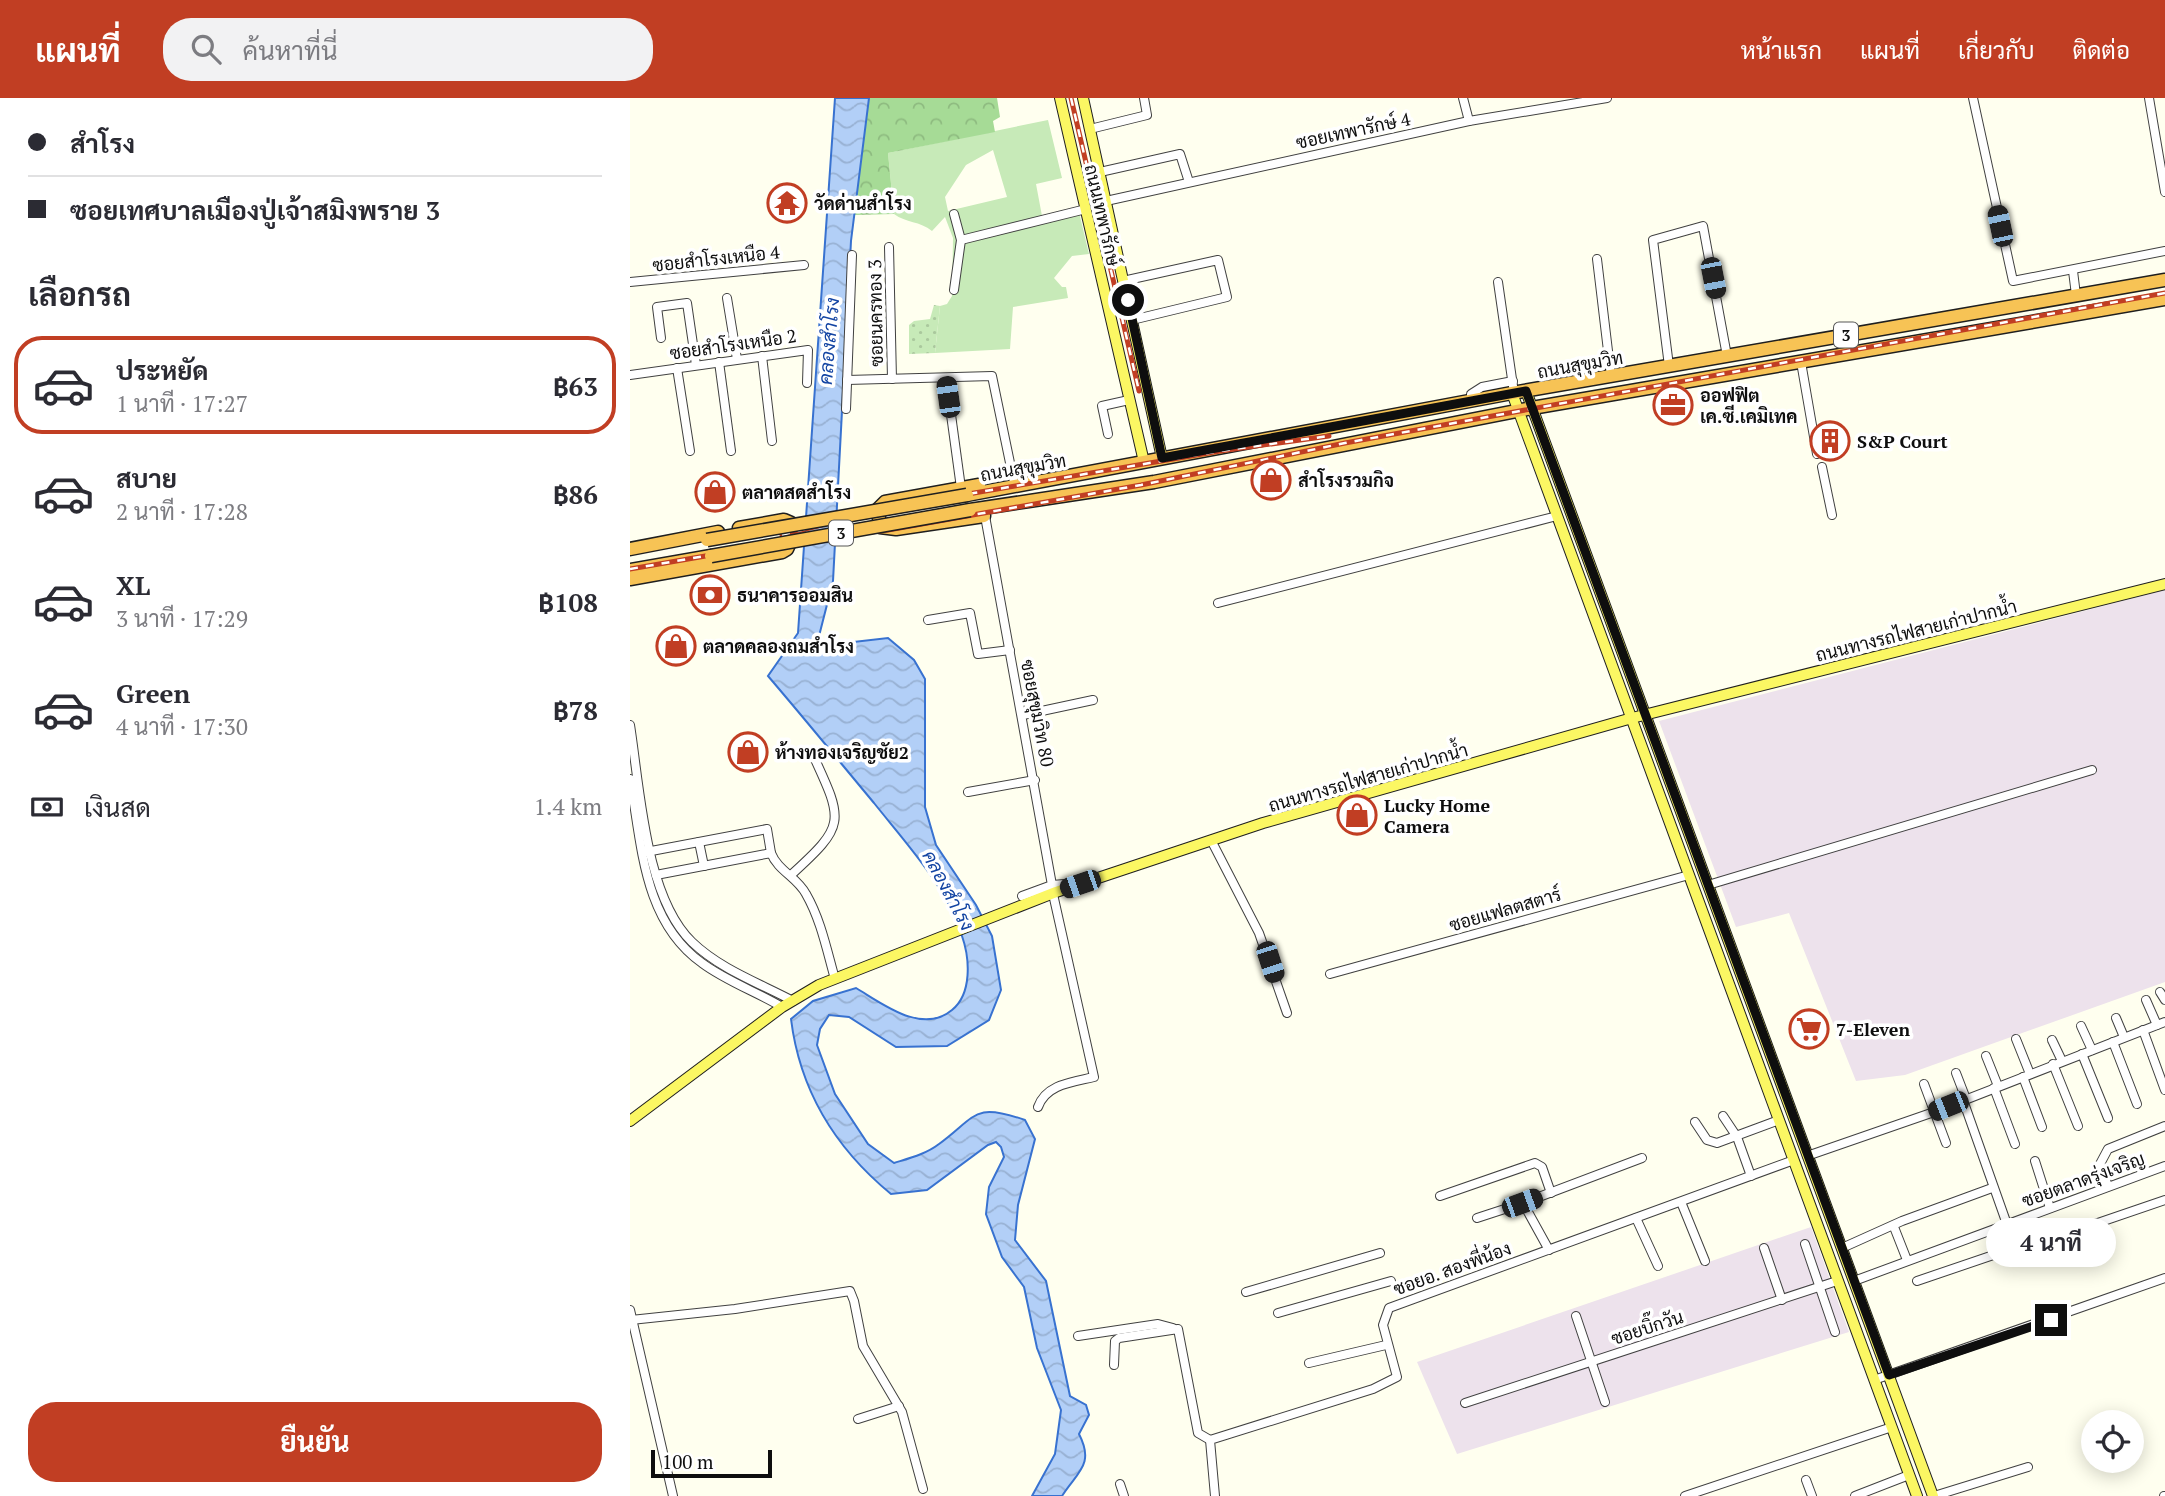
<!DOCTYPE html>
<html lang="th">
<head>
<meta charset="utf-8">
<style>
	:root { --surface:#fff; --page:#f2f2f3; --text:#2b2b33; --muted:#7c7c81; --line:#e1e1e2; --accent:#c13e23 }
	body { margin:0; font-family:"PT Serif",Sarabun,serif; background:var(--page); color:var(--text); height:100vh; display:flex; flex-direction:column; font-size:26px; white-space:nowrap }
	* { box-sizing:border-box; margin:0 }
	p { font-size:23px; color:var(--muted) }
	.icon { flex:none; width:38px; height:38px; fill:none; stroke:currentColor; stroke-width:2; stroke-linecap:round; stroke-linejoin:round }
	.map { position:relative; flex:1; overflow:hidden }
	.sheet { display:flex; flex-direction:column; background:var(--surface); width:630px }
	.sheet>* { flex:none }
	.guide { display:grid; align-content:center; height:154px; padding:0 28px; background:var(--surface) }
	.controls { position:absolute; left:1451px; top:1312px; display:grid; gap:14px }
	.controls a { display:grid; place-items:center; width:63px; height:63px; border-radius:50%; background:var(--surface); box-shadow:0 4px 18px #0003; font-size:35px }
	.scale { position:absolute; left:21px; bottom:18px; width:121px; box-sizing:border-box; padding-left:7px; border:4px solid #0e0e0e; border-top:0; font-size:19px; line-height:24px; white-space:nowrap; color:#0e0e0e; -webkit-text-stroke:5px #fff; paint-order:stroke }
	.end { position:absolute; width:32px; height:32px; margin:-16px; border:9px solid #0e0e0e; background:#fff; box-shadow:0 0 0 4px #fff }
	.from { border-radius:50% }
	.bubble { position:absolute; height:49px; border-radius:24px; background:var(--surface); box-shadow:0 4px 18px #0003; font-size:23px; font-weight:700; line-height:49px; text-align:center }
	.car { position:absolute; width:21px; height:42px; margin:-21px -10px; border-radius:9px; box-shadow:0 0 5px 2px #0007; background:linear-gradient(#222 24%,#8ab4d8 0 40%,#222 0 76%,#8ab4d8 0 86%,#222 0) }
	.guide b { display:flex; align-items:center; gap:24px; height:66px; font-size:26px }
	.guide b+b { border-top:2px solid var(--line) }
	.guide i { width:18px; height:18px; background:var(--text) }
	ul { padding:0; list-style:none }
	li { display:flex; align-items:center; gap:21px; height:98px; margin:0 14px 10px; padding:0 14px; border:4px solid transparent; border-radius:28px }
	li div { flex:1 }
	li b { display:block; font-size:26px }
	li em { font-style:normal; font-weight:700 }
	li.on { border-color:var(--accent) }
	li>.icon { width:63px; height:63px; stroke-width:1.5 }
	h2 { padding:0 28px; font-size:32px; line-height:84px }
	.pay { display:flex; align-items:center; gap:18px; height:77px; padding:0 28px; font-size:26px }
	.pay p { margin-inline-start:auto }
	.cta { display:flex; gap:14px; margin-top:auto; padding:14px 28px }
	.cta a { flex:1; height:80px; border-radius:28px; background:var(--accent); color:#fff; font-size:28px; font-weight:700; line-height:80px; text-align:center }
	header { display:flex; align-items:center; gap:42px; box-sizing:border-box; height:98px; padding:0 35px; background:var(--accent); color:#fff }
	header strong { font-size:33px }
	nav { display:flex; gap:38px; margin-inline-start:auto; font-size:24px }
	.search { width:490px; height:63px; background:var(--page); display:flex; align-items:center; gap:18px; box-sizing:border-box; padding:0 24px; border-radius:28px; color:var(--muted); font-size:26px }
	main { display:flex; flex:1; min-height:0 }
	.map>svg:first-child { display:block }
	.industrial { fill:#ede2ec }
	.grass { fill:#c7eab8; fill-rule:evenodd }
	.forest { fill:url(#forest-crowns) }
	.park { fill:url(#park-dots) }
	.water { fill:url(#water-waves); stroke:#3872d0; stroke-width:2 }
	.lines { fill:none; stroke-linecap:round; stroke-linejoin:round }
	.minor-casing { stroke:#414141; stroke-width:10 }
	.major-casing { stroke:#1f1f1f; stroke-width:12 }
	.highway-casing { stroke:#1f1f1f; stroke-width:15 }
	.minor { stroke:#fff; stroke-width:8 }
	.major { stroke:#fbf763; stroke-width:10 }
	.highway { stroke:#f7c355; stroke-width:12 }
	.rail-casing { stroke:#c13e23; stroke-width:5 }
	.rail { stroke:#fff; stroke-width:2.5; stroke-dasharray:8; stroke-linecap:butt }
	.highway-bridge-casing { stroke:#1f1f1f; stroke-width:15; stroke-linecap:butt }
	.highway-bridge { stroke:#f7c355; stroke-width:12 }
	.route { stroke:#0e0e0e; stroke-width:9 }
	.labels { text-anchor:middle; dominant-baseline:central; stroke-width:7; stroke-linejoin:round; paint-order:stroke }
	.shield { fill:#fff; stroke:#565656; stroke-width:2 }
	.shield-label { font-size:16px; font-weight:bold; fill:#0e0e0e }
	.street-label { font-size:18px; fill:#0e0e0e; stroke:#fff }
	.poi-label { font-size:18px; font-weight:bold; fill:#0e0e0e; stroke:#fff; text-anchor:start }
	.water-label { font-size:19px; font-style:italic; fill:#1445a3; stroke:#fff }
</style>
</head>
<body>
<header>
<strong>แผนที่</strong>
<div class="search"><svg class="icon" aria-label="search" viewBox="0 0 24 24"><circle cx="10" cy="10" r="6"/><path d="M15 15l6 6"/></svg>ค้นหาที่นี่</div>
<nav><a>หน้าแรก</a><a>แผนที่</a><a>เกี่ยวกับ</a><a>ติดต่อ</a></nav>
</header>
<main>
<section class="sheet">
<div class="guide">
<b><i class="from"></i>สำโรง</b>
<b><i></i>ซอยเทศบาลเมืองปู่เจ้าสมิงพราย 3</b>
</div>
<h2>เลือกรถ</h2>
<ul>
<li class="on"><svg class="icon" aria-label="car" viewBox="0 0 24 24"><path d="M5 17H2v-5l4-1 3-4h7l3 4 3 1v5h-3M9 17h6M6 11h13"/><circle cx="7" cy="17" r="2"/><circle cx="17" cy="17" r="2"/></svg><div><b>ประหยัด</b><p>1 นาที · 17:27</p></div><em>฿63</em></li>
<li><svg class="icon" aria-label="car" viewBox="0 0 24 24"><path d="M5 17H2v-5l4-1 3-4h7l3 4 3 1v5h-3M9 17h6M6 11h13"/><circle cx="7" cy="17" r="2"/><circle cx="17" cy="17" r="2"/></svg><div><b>สบาย</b><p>2 นาที · 17:28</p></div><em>฿86</em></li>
<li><svg class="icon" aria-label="car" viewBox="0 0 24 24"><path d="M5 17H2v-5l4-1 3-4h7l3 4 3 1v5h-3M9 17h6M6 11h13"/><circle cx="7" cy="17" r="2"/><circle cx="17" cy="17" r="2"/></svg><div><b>XL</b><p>3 นาที · 17:29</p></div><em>฿108</em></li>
<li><svg class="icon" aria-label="car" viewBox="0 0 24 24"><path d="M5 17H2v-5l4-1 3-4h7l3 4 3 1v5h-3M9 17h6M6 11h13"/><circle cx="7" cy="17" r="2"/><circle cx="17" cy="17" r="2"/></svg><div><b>Green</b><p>4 นาที · 17:30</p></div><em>฿78</em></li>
</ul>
<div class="pay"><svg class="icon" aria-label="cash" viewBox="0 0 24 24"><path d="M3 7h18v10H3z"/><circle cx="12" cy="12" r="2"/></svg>เงินสด<p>1.4 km</p></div>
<div class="cta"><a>ยืนยัน</a></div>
</section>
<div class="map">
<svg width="1535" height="1398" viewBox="0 0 1535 1398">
	<defs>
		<pattern id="forest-crowns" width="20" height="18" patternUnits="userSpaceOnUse" patternTransform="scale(1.75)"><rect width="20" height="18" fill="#a6db96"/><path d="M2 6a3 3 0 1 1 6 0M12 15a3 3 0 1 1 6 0" fill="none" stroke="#8ebb80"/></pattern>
		<pattern id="park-dots" width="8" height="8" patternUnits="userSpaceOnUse" patternTransform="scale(1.75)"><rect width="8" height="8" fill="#c7eab8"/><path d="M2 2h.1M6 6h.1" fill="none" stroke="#aac89d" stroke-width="1.8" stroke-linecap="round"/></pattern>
		<pattern id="water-waves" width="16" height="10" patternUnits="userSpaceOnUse" patternTransform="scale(1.75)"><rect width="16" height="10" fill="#b2cff7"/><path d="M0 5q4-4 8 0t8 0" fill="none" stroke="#98b1d3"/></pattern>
	</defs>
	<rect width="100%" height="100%" fill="#ffffef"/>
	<g class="industrial">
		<path d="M1535,492V884L1275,977L1226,983L1159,815L1106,829L1029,623Z"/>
		<path d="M1181,1129L1219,1234L827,1356L787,1264Z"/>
	</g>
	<path class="grass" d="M418,22L432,80L406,86L412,118L448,110L459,156L442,158L424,180L432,189H436L438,200L383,209L380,251L305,255L310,208L317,206L322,198L323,140L315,119L302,133C290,123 276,125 264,116L258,55ZM363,52L377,99L318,113L315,99L336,67Z"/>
	<path class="forest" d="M239,0H367L370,19L363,23L365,34L258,55L264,116L224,117Z"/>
	<path class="park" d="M304,207L310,208L305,255L279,256V227L284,223L300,221Z"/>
	<path class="water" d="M205,0H239L221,143L203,483L188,542L206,546L258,540L284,562L295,581V709L306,747L346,807L362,838L371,892L359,922L317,948L266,949L219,919L199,917L190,931L187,947L205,996L238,1046L264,1065C280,1060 296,1056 309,1046C347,1018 343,1004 395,1022L405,1041L388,1107L385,1142L416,1183L440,1298L456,1307L459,1317L449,1336C465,1367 447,1374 432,1398H402L425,1356L431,1312L407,1250L394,1189L372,1159L356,1116L359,1089L374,1059L371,1049L366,1044L358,1047L297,1092L261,1096C205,1050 170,994 161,921L183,903L226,890C253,906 292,937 322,912C342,896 340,861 332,838C317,789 275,744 244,705C209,663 174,620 138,578L168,535Z"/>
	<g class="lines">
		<g class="minor-casing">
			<g id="minor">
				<path d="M833,0L839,23"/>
				<path d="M1343,0L1383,183L1535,153"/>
				<path d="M1519,0L1535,94"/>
				<path d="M460,31L517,17L514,0"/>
				<path d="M470,74L550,56L559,84"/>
				<path d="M476,103L839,23L977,0"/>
				<path d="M331,142L456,111"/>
				<path d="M259,149L262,281"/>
				<path d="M967,161L981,278"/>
				<path d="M1443,173L1446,197"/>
				<path d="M493,183L588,162L597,199L502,222"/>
				<path d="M0,184L174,167"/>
				<path d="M868,184L884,295"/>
				<path d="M324,192L331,142L324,116"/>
				<path d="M97,200L107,261"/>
				<path d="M31,240L27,209L57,205L66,267"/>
				<path d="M132,258L142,343"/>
				<path d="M89,264L101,353"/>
				<path d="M1171,264L1187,356"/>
				<path d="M1039,268L1023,142L1073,128L1097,258"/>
				<path d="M47,270L60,353"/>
				<path d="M0,277L178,252L177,285"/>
				<path d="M316,280L331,390"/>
				<path d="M217,282L362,278L385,389"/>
				<path d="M841,303V296L852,289L883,283"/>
				<path d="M216,311L222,157"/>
				<path d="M478,336L472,308L499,302"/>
				<path d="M1192,369L1202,417"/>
				<path d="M355,418L422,787L392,798"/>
				<path d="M588,505L927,418"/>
				<path d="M298,522L340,515L348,556L380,552"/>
				<path d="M393,617L463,602"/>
				<path d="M0,627C10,690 15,799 62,844C90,871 129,885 163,903"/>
				<path d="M0,681C12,747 13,823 72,865C96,883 127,894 152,909"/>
				<path d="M338,694L405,682"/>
				<path d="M581,742L629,835L657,915"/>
				<path d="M69,744L74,768"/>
				<path d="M16,754L137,731L141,755"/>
				<path d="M26,777L141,755C148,773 167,779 176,796C191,822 197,853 205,881"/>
				<path d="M161,777C216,727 214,724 183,657"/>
				<path d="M422,787L447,785"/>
				<path d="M1078,787L1462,672"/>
				<path d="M700,876L1059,777"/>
				<path d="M1530,894L1535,902"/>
				<path d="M1516,902L1527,927"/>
				<path d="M1486,920L1494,939"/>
				<path d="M1451,928L1462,952"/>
				<path d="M1513,932L1535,992"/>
				<path d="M1386,941L1400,976"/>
				<path d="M1422,942L1432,963"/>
				<path d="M1483,944L1507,1006"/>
				<path d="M1452,956L1478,1020"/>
				<path d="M1356,958L1368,988"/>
				<path d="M1423,966L1448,1028"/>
				<path d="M1326,975L1336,1001"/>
				<path d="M1393,979L1412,1029"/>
				<path d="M1294,986L1316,1045"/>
				<path d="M1364,990L1385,1046"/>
				<path d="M1333,1002L1390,1163"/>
				<path d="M408,1009C416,986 443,984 464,979L423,796"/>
				<path d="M1093,1018L1107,1039L1121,1078"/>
				<path d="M1065,1024L1077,1042L1087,1045L1149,1022"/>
				<path d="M1177,1058L1304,1014L1535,924"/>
				<path d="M1405,1063L1420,1110"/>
				<path d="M1478,1088L1470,1066L1478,1051L1535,1028"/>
				<path d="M810,1098L905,1065L912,1069L921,1095"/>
				<path d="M1051,1104L1075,1163"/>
				<path d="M893,1105L1012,1060"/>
				<path d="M847,1120L893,1105L919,1152"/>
				<path d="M1006,1120L1028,1168"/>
				<path d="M1264,1129L1277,1162"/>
				<path d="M1456,1129L1535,1102"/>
				<path d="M1175,1146L1205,1234"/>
				<path d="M1134,1150L1152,1202"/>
				<path d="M1212,1150L1272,1123L1362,1090"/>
				<path d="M1224,1183L1535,1068"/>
				<path d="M1287,1183L1384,1150"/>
				<path d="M616,1194L750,1155"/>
				<path d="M0,1212L43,1398"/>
				<path d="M648,1215L761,1183"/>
				<path d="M946,1218L975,1304"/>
				<path d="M1,1222L105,1211L220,1193L224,1203L233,1248L272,1314L293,1391"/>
				<path d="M448,1238L528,1226L543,1230"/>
				<path d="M679,1265L756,1247"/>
				<path d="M484,1267L485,1243L489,1240L548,1231L568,1335L580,1342"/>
				<path d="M1244,1282L1535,1180"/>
				<path d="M835,1305L1207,1183"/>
				<path d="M228,1321L269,1308"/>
				<path d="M1176,1382L1182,1398"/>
				<path d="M490,1386L494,1398"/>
				<path d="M585,1398L580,1342L743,1291L767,1279L753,1227L759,1210L1164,1062"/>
				<path d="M1055,1398L1262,1329"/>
				<path d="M1225,1398L1279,1377"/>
				<path d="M1304,1398L1398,1369"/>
				<path d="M1534,1398H1535"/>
			</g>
		</g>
		<g class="major-casing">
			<g id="major">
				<path d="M430,0L514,364"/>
				<path d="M453,0L532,360"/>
				<path d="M896,293L1303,1398"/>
				<path d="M882,295L1287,1398"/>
				<path d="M0,1023L152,909L189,887L426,794L633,725L1002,620L1535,486"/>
			</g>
		</g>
		<g class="highway-casing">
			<g id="highway">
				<path d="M349,387L255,404L248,411L250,429L266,431L354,418"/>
				<path d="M337,397L882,295L1535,182"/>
				<path d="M340,412L524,384L902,310L1535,201"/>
				<path d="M0,451L88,434"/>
				<path d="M0,472L81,458"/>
				<path d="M0,481L152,454L157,451L164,435L161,425L154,422L109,430"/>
			</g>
		</g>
		<use href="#minor" class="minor"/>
		<use href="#major" class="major"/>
		<use href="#highway" class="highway"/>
		<g class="rail-casing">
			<g id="rail">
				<path d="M441,0L509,293"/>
				<path d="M152,437L262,409L590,353L699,338"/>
				<path d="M0,471L162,443L258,432L511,387L715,345L1535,195"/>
			</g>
		</g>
		<use href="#rail" class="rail"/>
		<g class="highway-bridge-casing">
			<g id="highway-bridge">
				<path d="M77,442L337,397"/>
				<path d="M81,458L340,412"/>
			</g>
		</g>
		<use href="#highway-bridge" class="highway-bridge"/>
	</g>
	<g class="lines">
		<path class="route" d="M498,202L532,360L896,293L1259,1277L1421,1222"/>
	</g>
	<defs>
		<g id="temple-ring" transform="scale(2.0125)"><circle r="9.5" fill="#fff" stroke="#c13e23" stroke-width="1.5"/><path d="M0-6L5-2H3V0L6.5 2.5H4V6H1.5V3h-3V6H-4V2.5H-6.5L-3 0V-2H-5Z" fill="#c13e23"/></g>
		<g id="office-ring" transform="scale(2.0125)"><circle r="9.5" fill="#fff" stroke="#c13e23" stroke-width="1.5"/><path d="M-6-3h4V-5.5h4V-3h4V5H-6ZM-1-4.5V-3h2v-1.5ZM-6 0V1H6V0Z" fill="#c13e23"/></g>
		<g id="building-ring" transform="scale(2.0125)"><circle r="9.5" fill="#fff" stroke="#c13e23" stroke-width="1.5"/><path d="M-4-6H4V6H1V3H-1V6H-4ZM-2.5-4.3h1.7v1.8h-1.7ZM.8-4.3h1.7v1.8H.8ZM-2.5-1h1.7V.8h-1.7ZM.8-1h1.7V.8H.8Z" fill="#c13e23"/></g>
		<g id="shop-ring" transform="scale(2.0125)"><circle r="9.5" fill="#fff" stroke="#c13e23" stroke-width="1.5"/><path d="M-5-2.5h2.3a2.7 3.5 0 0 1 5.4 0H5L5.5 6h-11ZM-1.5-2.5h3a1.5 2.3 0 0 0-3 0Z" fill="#c13e23"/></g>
		<g id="bank-ring" transform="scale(2.0125)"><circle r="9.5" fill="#fff" stroke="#c13e23" stroke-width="1.5"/><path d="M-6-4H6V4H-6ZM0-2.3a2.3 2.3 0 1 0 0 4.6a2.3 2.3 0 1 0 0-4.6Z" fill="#c13e23"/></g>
		<g id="supermarket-ring" transform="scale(2.0125)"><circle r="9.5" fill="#fff" stroke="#c13e23" stroke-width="1.5"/><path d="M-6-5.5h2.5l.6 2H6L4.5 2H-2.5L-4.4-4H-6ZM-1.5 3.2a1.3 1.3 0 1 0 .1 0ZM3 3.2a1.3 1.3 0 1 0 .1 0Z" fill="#c13e23"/></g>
	</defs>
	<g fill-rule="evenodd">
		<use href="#temple-ring" x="157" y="105"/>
		<use href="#office-ring" x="1043" y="307"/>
		<use href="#building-ring" x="1200" y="343"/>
		<use href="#shop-ring" x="641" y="382"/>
		<use href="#shop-ring" x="85" y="394"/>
		<use href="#bank-ring" x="80" y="497"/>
		<use href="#shop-ring" x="46" y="548"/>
		<use href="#shop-ring" x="118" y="654"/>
		<use href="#shop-ring" x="727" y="717"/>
		<use href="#supermarket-ring" x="1179" y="931"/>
	</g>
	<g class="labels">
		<g class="shield">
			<rect x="1204" y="224.5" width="24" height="25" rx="5"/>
			<rect x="199" y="422.5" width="24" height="25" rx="5"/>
		</g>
		<g class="shield-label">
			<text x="1216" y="237">3</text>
			<text x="211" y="435">3</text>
		</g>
		<g class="street-label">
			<text transform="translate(723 32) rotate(-12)">ซอยเทพารักษ์ 4</text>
			<text transform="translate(473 117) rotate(77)">ถนนเทพารักษ์</text>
			<text transform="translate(86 160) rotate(-6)">ซอยสำโรงเหนือ 4</text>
			<text transform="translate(245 215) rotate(-91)">ซอยนครทอง 3</text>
			<text transform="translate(103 246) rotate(-8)">ซอยสำโรงเหนือ 2</text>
			<text transform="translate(950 266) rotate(-10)">ถนนสุขุมวิท</text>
			<text transform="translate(393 369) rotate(-10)">ถนนสุขุมวิท</text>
			<text transform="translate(1286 532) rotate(-14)">ถนนทางรถไฟสายเก่าปากน้ำ</text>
			<text transform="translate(408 615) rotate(79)">ซอยสุขุมวิท 80</text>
			<text transform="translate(738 679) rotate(-16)">ถนนทางรถไฟสายเก่าปากน้ำ</text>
			<text transform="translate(875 811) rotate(-16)">ซอยแฟลตสตาร์</text>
			<text transform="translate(1453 1081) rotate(-20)">ซอยตลาดรุ่งเจริญ</text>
			<text transform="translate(822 1170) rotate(-20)">ซอยอ. สองพี่น้อง</text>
			<text transform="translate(1017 1229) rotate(-18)">ซอยบิ๊กวัน</text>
		</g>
		<g class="poi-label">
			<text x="184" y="105">วัดด่านสำโรง</text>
			<text x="1070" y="297">ออฟฟิต<tspan x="1070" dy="21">เค.ซี.เคมิเทค</tspan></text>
			<text x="1227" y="343">S&amp;P Court</text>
			<text x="668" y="382">สำโรงรวมกิจ</text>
			<text x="112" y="394">ตลาดสดสำโรง</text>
			<text x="107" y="497">ธนาคารออมสิน</text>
			<text x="73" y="548">ตลาดคลองถมสำโรง</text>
			<text x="145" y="654">ห้างทองเจริญชัย2</text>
			<text x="754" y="707">Lucky Home<tspan x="754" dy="21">Camera</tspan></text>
			<text x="1206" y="931">7-Eleven</text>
		</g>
		<g class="water-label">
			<text transform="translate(198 243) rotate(-85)">คลองสำโรง</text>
			<text transform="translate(319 792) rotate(62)">คลองสำโรง</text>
		</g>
	</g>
</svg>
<div class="controls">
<a><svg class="icon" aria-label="locate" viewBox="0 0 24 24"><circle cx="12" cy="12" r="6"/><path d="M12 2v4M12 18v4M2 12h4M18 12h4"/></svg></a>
</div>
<div class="scale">100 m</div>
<i class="end from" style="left:498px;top:202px"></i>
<i class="end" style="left:1421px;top:1222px"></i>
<div class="bubble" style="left:1356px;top:1120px;width:130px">4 นาที</div>
<i class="car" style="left:1370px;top:128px;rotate:348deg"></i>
<i class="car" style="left:1083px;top:180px;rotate:169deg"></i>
<i class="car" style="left:318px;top:299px;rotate:352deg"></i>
<i class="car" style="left:450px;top:786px;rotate:251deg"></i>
<i class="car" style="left:640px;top:864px;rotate:162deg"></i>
<i class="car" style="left:1318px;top:1008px;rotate:248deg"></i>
<i class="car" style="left:892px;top:1105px;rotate:70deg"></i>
</div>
</main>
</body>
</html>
